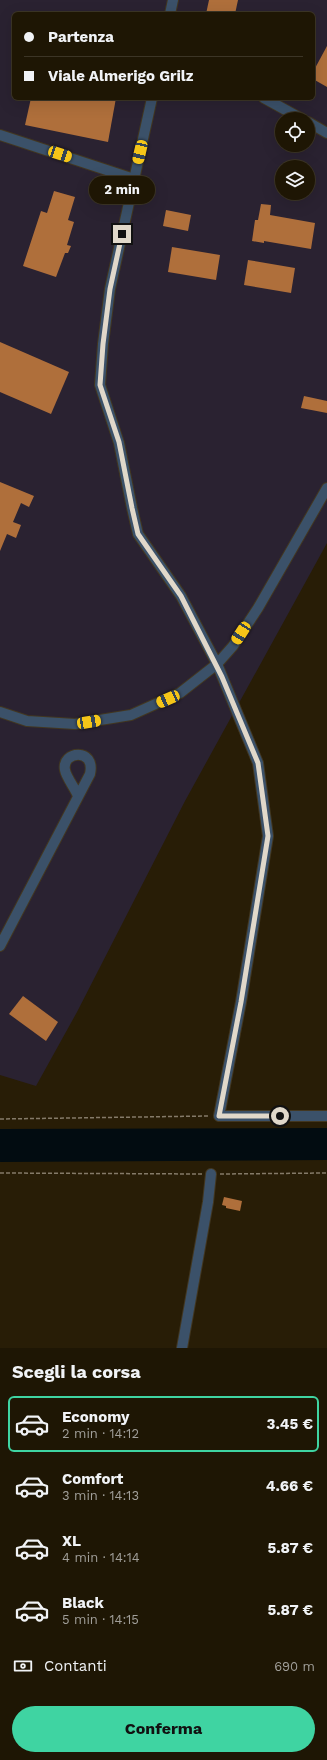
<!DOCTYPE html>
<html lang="it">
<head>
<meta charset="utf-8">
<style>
	:root { --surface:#1e1604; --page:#261f0e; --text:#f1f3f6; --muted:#a19f9a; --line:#3c3526; --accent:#3fd4a2 }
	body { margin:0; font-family:"Work Sans",sans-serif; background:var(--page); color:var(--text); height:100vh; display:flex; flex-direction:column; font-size:15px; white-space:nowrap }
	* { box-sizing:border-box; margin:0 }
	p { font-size:13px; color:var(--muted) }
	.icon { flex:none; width:22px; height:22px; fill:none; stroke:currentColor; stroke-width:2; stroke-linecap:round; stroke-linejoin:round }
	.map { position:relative; height:1348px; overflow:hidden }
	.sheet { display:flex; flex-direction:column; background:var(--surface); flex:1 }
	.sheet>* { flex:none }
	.hud { position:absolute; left:12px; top:12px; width:303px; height:88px; border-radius:6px; box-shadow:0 4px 16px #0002,0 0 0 1px var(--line); display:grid; align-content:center; height:88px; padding:0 12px; background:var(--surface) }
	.tools { position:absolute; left:275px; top:112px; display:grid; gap:8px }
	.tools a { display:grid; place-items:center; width:40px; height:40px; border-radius:50%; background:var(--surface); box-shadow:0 4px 16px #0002,0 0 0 1px var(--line); font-size:20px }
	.end { position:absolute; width:18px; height:18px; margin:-9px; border:5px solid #e0d8ca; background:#111; box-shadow:0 0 0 2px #111 }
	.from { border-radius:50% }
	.bubble { position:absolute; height:28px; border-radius:14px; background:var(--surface); box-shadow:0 4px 16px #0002,0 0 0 1px var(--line); font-size:13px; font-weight:700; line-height:28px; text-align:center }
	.car { position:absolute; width:12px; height:24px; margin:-12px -6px; border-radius:5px; box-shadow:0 0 3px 1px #0007; background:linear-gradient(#f5c518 24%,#345 0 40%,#f5c518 0 76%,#345 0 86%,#f5c518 0) }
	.hud b { display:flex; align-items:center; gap:14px; height:38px; font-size:15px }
	.hud b+b { border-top:1px solid var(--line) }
	.hud i { width:10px; height:10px; background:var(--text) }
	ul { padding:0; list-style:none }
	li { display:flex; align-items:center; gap:12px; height:56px; margin:0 8px 6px; padding:0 4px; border:2px solid transparent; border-radius:6px }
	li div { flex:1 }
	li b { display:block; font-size:15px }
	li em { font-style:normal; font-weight:700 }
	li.active { border-color:var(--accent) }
	li>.icon { width:36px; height:36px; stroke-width:1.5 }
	h2 { padding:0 12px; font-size:18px; line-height:48px }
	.pay { display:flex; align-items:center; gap:10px; height:44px; padding:0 12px; font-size:15px }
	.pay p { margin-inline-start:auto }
	.cta { display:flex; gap:8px; margin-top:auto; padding:8px 12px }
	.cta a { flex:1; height:46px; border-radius:24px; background:var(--accent); color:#111; font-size:16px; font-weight:700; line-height:46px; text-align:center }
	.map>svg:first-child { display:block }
	.industrial { fill:#2a2231; fill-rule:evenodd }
	.water { fill:#020c11 }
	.building { fill:#af6f3b }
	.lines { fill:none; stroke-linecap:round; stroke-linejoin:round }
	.minor-casing { stroke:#423721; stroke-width:12 }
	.path { stroke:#847a68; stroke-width:1.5; stroke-dasharray:4 2; stroke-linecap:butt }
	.minor { stroke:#3b5169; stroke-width:10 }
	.route { stroke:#e0d8ca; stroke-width:5 }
</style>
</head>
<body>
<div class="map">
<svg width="327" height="1348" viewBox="0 0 327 1348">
	<rect width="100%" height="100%" fill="#281d06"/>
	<path class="industrial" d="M0,0H327V543L185,801L77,1012L36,1086L0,1075ZM14,14H313V98H14ZM282,119H308V145H282ZM282,167H308V193H282Z"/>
	<path class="water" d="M327,1128V1160L0,1162V1129Z"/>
	<g class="building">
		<path d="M209,0H238L235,14H206Z"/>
		<path d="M327,46V87L313,79V72Z"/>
		<path d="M31,98H116L108,142L25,125Z"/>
		<path d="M54,191L75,197L68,220L74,222L67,245L71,246L68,253H65L56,277L23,266L41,211L47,213Z"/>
		<path d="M261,204L271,205L270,215L315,223L311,249L264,241V243L252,241L255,220H258Z"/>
		<path d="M166,210L191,215L188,231L163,226Z"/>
		<path d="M172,247L220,255L216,280L168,272Z"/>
		<path d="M248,260L295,268L291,293L244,285Z"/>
		<path d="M0,342L69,372L51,414L0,392Z"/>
		<path d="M304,396L327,401V413L301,408Z"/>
		<path d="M0,482L34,496L29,507L21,503L13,522L21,525L16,538L7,534L0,551Z"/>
		<path d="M23,996L58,1022L46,1041L9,1014Z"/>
		<path d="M224,1197L242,1201L240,1211L226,1208V1206L222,1205Z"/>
	</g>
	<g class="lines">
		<g class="minor-casing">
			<g id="minor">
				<path d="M170,14L173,0"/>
				<path d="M152,98L110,289L103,344L100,385L119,443L132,508L138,534L181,596L217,664L258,763L268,836L241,1002L219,1116H327"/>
				<path d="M264,98L302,119"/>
				<path d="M308,122L327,133"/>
				<path d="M0,135L134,179"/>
				<path d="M0,712L27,721L75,724L131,715L180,693L217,664L233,646L258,608L327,488"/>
				<path d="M0,946L90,774C96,747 61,751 65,770C66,777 75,788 78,796"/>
				<path d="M182,1348L208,1202L211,1174"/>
			</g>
		</g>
		<g class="path">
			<path d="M0,1119L209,1116"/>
			<path d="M0,1173L202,1174"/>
			<path d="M220,1174L327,1173"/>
		</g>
		<use href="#minor" class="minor"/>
	</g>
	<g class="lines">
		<path class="route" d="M122,234L110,289L103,344L100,385L119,442L132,508L138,534L181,596L222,677L258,763L268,836L241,1002L219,1116H280"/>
	</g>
</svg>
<div class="tools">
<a><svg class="icon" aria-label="locate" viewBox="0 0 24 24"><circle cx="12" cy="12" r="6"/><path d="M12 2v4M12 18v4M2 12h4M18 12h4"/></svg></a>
<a><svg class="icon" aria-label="layers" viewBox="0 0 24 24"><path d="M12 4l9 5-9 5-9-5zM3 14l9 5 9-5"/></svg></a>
</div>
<i class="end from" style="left:280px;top:1116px"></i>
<i class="end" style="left:122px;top:234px"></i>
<div class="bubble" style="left:89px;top:176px;width:66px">2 min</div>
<i class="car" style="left:140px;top:152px;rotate:193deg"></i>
<i class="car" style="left:60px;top:154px;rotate:108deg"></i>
<i class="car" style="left:241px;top:633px;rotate:213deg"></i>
<i class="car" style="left:168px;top:699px;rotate:246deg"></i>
<i class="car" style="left:89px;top:722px;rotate:80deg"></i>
<div class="hud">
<b><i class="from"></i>Partenza</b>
<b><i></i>Viale Almerigo Grilz</b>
</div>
</div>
<section class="sheet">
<h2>Scegli la corsa</h2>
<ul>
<li class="active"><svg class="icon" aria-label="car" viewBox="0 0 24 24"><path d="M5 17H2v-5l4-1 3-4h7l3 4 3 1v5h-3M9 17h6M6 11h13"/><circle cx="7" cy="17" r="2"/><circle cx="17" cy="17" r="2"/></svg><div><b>Economy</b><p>2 min · 14:12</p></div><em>3.45 €</em></li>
<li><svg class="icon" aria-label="car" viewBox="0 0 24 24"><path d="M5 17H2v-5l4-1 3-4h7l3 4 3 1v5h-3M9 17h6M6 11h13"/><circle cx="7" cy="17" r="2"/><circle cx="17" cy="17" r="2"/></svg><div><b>Comfort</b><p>3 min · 14:13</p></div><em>4.66 €</em></li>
<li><svg class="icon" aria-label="car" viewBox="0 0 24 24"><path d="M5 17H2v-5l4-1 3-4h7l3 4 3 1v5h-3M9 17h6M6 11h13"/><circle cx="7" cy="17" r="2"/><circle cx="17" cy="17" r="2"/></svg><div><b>XL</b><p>4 min · 14:14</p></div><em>5.87 €</em></li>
<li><svg class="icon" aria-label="car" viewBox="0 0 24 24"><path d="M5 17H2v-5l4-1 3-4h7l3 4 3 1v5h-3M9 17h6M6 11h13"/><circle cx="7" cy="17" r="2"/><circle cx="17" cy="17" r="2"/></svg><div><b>Black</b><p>5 min · 14:15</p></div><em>5.87 €</em></li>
</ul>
<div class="pay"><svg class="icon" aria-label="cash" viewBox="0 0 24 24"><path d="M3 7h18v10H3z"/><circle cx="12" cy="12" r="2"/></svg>Contanti<p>690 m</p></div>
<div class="cta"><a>Conferma</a></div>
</section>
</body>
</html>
